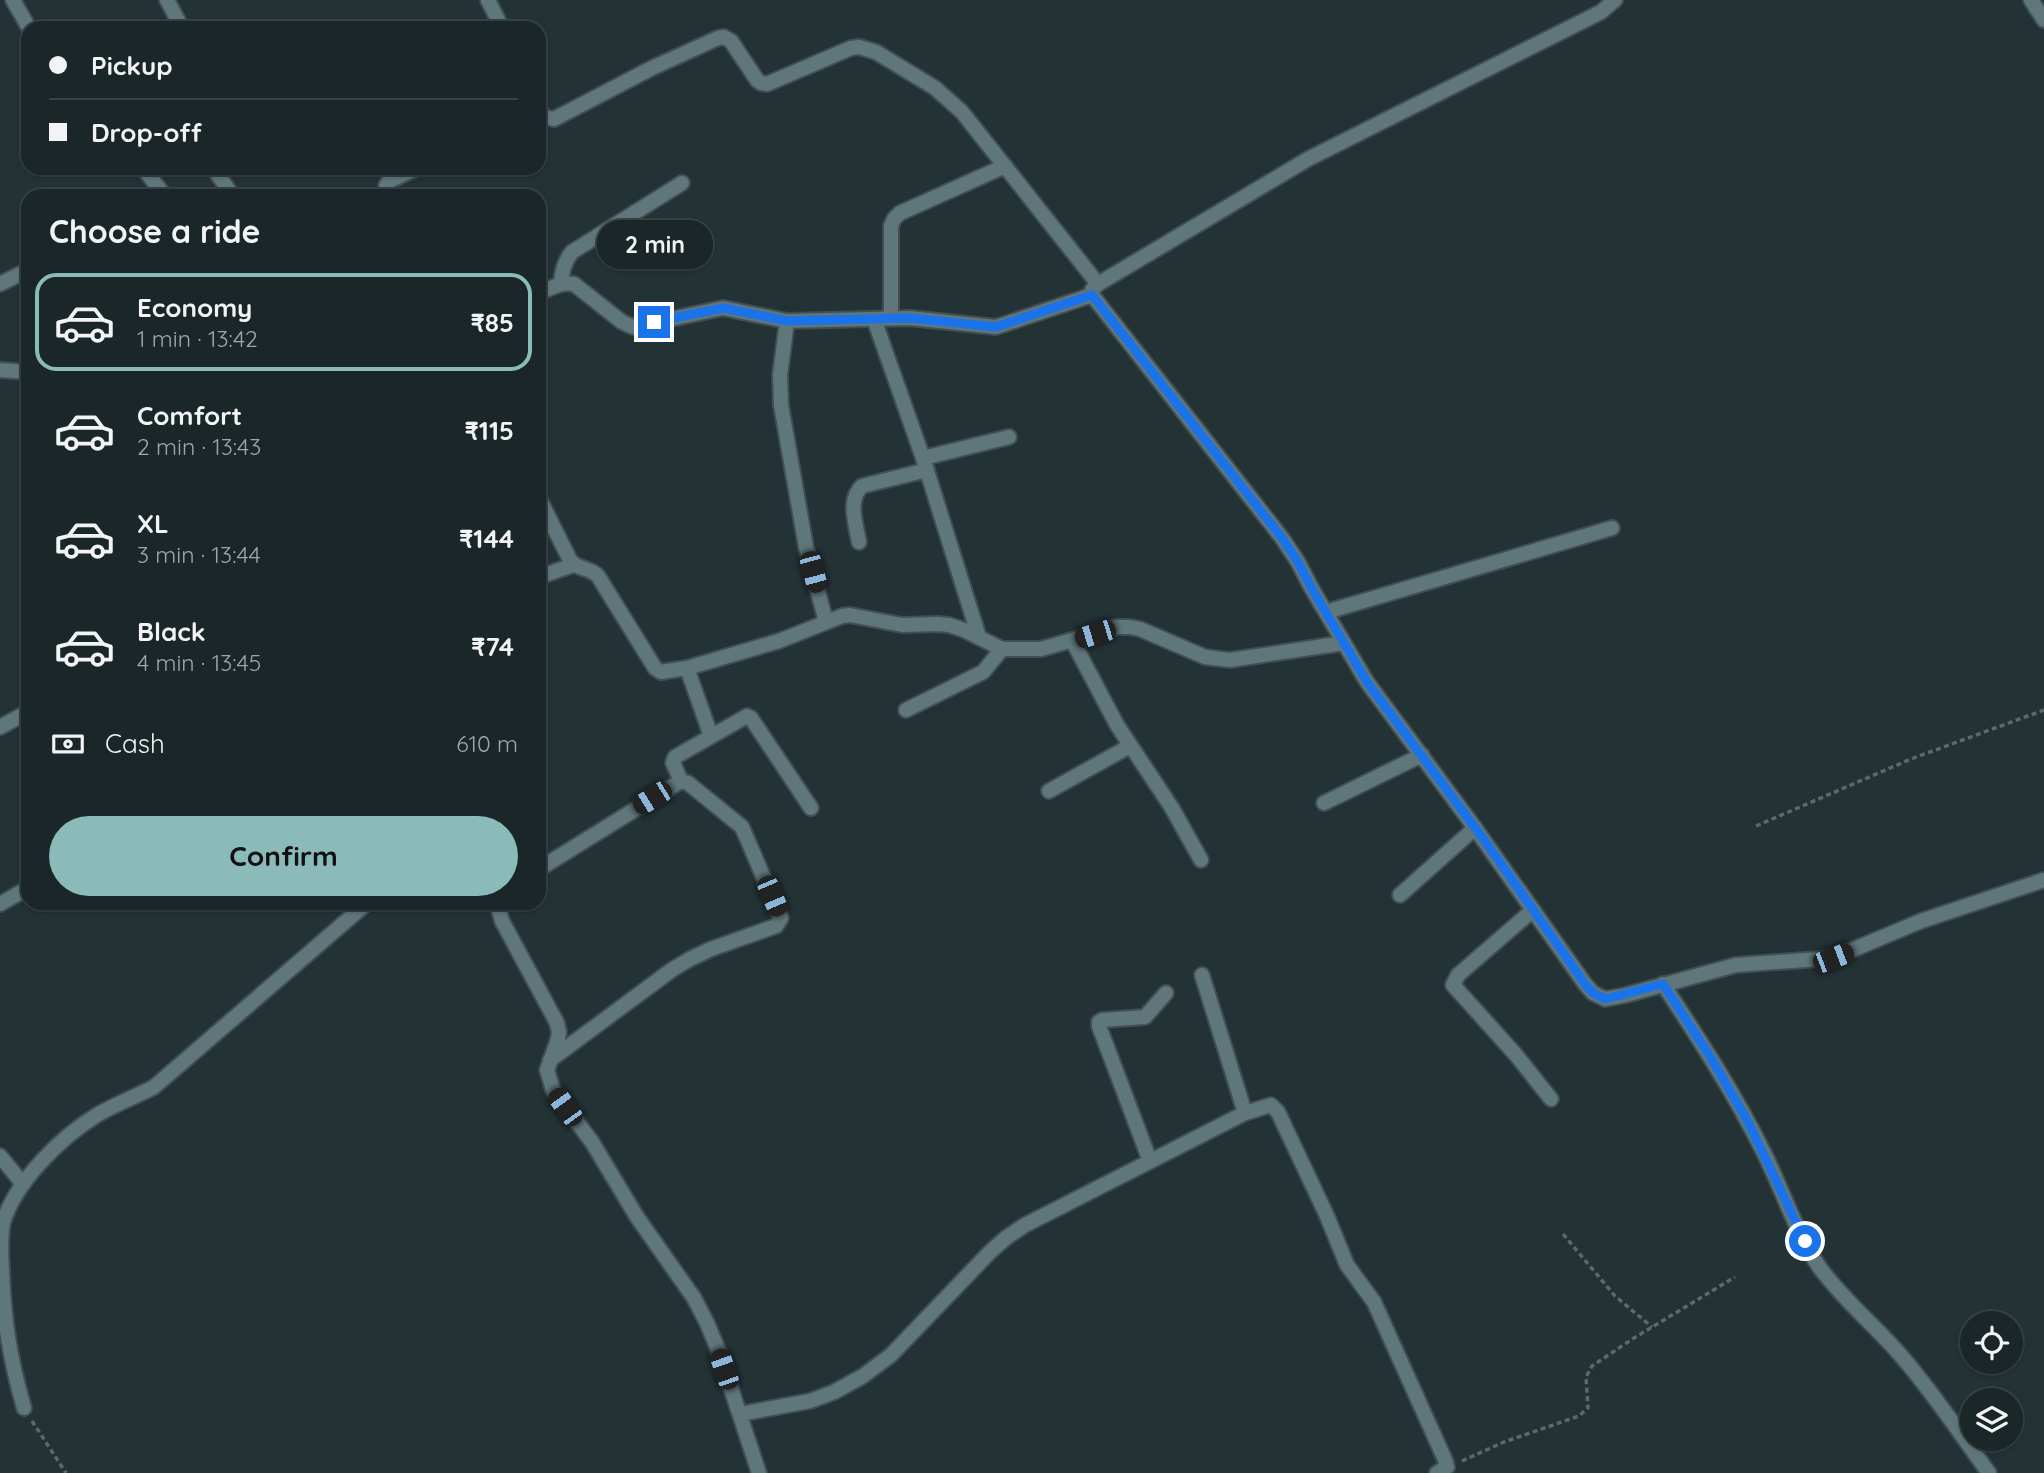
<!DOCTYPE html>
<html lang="en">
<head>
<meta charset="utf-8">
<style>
	:root { --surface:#1a2628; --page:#232e30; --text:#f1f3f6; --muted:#9fa5a8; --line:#384345; --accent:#8bbbb9 }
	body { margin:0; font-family:Quicksand,sans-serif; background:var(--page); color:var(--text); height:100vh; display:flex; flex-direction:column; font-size:26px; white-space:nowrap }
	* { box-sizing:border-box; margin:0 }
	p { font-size:23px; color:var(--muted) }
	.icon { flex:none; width:38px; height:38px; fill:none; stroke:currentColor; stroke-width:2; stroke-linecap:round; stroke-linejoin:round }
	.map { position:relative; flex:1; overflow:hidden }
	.side { position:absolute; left:21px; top:189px; width:525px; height:721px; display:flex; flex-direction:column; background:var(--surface); border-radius:21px; box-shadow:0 2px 5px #0004,0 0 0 2px var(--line) }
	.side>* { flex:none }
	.hud { position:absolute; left:21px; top:21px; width:525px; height:154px; border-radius:21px; box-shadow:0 2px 5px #0004,0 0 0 2px var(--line); display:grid; align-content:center; height:154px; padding:0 28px; background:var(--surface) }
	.tools { position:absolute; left:1960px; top:1311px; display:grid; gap:14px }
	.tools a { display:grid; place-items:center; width:63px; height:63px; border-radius:50%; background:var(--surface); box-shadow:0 2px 5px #0004,0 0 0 2px var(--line); font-size:35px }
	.end { position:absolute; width:32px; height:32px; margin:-16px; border:9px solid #1a73e8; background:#fff; box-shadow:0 0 0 4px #fff }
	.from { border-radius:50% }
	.bubble { position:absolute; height:49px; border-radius:24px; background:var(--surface); box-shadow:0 2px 5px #0004,0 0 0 2px var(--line); font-size:23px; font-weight:800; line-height:49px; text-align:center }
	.car { position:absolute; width:21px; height:42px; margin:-21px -10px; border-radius:9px; box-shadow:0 0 5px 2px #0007; background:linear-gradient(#222 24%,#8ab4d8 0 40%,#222 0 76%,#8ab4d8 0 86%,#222 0) }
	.hud b { display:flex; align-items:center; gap:24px; height:66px; font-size:26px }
	.hud b+b { border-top:2px solid var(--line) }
	.hud i { width:18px; height:18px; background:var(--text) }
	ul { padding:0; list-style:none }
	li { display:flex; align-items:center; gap:21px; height:98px; margin:0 14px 10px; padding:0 14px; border:4px solid transparent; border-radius:21px }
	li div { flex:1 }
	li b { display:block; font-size:26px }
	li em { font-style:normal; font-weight:800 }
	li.active { border-color:var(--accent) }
	li>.icon { width:63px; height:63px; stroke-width:1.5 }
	h2 { padding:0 28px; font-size:32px; line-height:84px }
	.pay { display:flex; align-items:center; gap:18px; height:77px; padding:0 28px; font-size:26px }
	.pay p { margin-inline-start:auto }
	.cta { display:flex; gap:14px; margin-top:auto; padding:14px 28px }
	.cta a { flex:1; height:80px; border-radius:42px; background:var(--accent); color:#111; font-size:28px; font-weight:800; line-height:80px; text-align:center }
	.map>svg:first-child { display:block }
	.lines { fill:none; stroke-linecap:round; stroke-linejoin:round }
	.street-casing { stroke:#414f52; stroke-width:18 }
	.path { stroke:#5b696b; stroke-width:3.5; stroke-dasharray:5 3.5; stroke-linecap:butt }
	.street { stroke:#5f767b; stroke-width:14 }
	.route { stroke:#1a73e8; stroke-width:9 }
</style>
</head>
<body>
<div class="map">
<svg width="2044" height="1473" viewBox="0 0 2044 1473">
	<rect width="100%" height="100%" fill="#233235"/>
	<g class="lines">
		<g class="street-casing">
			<g id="street">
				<path d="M13,0L29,28"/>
				<path d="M167,0L182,28"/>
				<path d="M488,0L502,28"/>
				<path d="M1615,0L1601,12L1308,159L1098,284L1092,290V295L1282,538L1298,562L1312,589L1367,682L1475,828L1585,984L1593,993L1605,999L1626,995L1736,965L1833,958L1921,921L2044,880"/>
				<path d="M2031,0L2044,20"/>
				<path d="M539,109L544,117L554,119L652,68L718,38L724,37L731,41L757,80L761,83L767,84L851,48L859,47L876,52L935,88L962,112L1098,284"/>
				<path d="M143,168L165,196"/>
				<path d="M217,168L218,175L233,196"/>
				<path d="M388,196L386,186L389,181L417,168"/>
				<path d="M0,284L28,270"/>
				<path d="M561,284C562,272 564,262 572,252L682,183"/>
				<path d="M539,293C551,288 560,282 574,284L622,322L633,327L723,308L787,321L910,318L996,327L1092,295"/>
				<path d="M891,318V226L894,219L900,213L1005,166"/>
				<path d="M874,319L923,458L979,637"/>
				<path d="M787,321L780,375L781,405L806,547L826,622"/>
				<path d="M0,370L28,372"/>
				<path d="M923,458L1009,437"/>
				<path d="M539,498L570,560C577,570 590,567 598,576L655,668L661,672L687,668L779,641L842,616L850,615L902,625L938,624L949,625L964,630L1002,649H1041L1117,627H1130L1140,629L1205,657L1230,660L1344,643"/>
				<path d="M859,542C856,524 847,500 862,486L927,470"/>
				<path d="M539,577L573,565"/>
				<path d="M1326,612L1612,528"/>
				<path d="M1072,640L1117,725L1172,808L1201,860"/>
				<path d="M687,668L711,736"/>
				<path d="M906,710L983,672L1002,649"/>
				<path d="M0,727L28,712"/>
				<path d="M681,781L673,763L675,757L747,716L751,718L811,808"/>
				<path d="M1049,791L1130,746"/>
				<path d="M1324,803L1422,755"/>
				<path d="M539,869L681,781L688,783L742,827L781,918L776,926L711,949L690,959L673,969L550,1060"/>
				<path d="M1400,895L1475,828"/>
				<path d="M497,903L502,921L557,1023L559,1032L558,1039L547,1070L553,1090L592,1142L637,1217L694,1298L707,1323L719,1352L759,1473"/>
				<path d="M0,904L28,888"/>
				<path d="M1533,910L1458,975L1453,985L1516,1055L1551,1099"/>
				<path d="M1202,975L1245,1113"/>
				<path d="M1663,984C1699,1039 1735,1094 1764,1153C1783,1191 1796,1233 1820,1268C1844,1301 1877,1327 1903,1358C1934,1394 1961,1435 1989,1473"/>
				<path d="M0,1156L23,1184"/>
				<path d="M1150,1161L1099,1026V1022L1102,1020L1145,1017L1166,993"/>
				<path d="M24,1408C10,1359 4,1322 2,1271C1,1255 0,1238 3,1223C15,1182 61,1137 97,1115C115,1104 135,1097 154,1087L367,903"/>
				<path d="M740,1414L810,1401L834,1392L863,1376L891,1355L990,1252L1007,1237L1025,1225L1245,1113L1271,1105L1278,1112L1327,1216L1347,1265L1374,1302L1446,1462L1447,1467L1437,1473"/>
			</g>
		</g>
		<g class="path">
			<path d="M1756,826L1911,759L2044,710"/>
			<path d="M1563,1234L1615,1296L1652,1327"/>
			<path d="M32,1421L66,1473"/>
			<path d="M1462,1461L1504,1442L1579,1416L1588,1408L1586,1377L1592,1366L1634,1338L1735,1277"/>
		</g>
		<use href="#street" class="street"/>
	</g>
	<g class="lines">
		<path class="route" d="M654,322L723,308L787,321L909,318L996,327L1092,295L1282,538L1298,562L1312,589L1367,682L1490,848L1585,984L1593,993L1605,999L1663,984L1711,1058L1748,1122L1805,1241"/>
	</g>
</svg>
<div class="tools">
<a><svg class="icon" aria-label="locate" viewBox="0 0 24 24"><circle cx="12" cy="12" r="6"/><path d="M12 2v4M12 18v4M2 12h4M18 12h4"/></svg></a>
<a><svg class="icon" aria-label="layers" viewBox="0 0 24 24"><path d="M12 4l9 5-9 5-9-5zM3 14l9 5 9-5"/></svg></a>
</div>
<i class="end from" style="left:1805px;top:1241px"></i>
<i class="end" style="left:654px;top:322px"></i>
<div class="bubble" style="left:597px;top:220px;width:116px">2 min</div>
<i class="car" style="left:813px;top:572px;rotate:165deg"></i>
<i class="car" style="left:1095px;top:634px;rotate:253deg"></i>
<i class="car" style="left:652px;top:798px;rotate:238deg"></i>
<i class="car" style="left:772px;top:896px;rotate:157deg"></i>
<i class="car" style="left:1833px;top:958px;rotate:69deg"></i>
<i class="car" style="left:565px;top:1107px;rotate:324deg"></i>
<i class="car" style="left:724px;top:1369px;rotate:341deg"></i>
<div class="hud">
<b><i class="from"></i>Pickup</b>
<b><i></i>Drop-off</b>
</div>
<section class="side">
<h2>Choose a ride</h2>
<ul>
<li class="active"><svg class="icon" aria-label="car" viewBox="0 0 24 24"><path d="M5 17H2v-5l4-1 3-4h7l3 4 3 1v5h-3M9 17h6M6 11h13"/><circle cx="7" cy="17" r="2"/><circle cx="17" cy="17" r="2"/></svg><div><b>Economy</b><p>1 min · 13:42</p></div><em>₹85</em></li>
<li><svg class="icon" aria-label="car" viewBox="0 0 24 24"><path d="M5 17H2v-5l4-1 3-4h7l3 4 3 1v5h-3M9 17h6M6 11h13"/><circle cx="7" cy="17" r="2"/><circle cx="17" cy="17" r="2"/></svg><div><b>Comfort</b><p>2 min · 13:43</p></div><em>₹115</em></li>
<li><svg class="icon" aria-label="car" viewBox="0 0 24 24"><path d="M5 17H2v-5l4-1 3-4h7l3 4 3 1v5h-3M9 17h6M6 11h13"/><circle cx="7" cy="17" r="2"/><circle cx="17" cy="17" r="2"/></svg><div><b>XL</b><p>3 min · 13:44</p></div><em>₹144</em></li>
<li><svg class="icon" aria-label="car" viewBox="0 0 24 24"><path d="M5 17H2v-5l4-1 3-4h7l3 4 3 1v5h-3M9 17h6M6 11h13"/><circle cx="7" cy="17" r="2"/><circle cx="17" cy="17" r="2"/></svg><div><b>Black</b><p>4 min · 13:45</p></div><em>₹74</em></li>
</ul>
<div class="pay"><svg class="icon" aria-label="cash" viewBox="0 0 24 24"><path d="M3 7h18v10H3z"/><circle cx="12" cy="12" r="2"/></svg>Cash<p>610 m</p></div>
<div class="cta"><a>Confirm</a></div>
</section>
</div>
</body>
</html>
